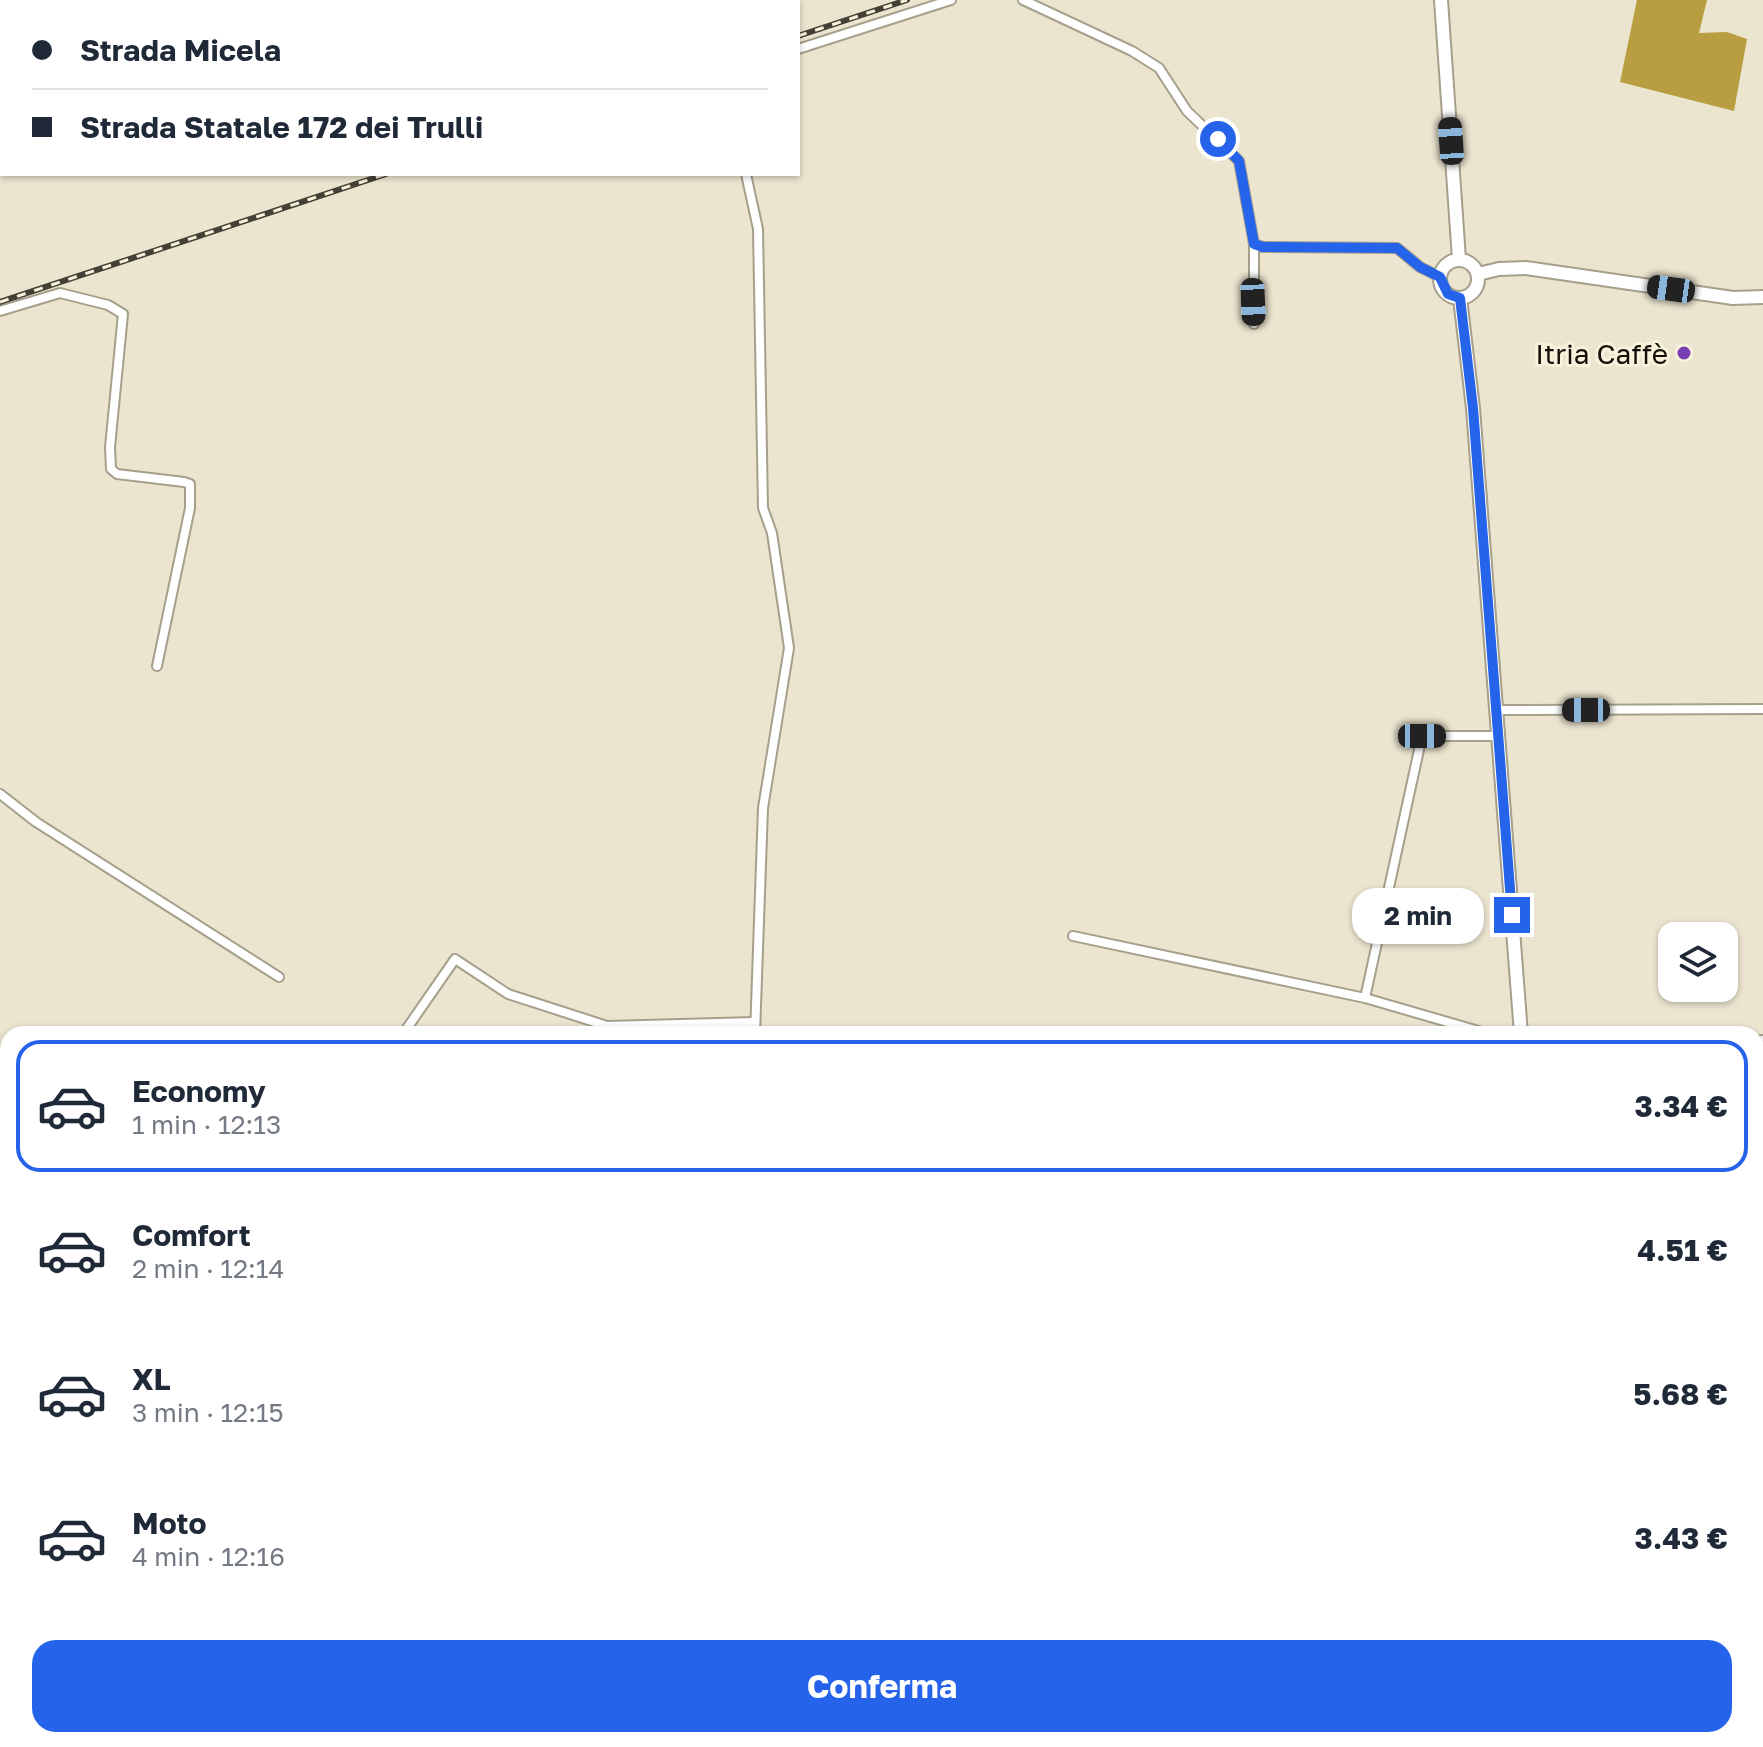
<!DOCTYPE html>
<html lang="it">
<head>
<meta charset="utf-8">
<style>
	:root { --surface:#fff; --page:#f6f6f7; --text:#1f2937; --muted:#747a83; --line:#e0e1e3; --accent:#2563eb }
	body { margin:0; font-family:"Golos Text",sans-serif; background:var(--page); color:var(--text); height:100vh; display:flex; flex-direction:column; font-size:30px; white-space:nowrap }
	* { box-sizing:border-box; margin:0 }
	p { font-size:26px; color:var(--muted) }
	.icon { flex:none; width:44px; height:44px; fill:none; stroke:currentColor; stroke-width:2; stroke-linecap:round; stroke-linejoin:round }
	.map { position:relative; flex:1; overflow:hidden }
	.drawer { position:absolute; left:0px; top:1026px; width:1764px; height:722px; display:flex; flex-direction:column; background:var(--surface); border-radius:24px 24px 0 0; box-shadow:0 2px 6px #0004 }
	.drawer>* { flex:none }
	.guide { position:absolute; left:0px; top:0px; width:800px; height:176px; box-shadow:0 2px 6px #0004; display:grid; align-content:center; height:176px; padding:0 32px; background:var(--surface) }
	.buttons { position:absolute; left:1658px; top:922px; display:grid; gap:16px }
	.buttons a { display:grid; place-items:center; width:80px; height:80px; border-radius:16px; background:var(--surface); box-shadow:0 2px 6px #0004; font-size:40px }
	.end { position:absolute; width:36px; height:36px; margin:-18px; border:10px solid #2563eb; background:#fff; box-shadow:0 0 0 4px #fff }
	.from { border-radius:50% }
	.bubble { position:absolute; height:56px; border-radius:24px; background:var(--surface); box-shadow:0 2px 6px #0004; font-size:26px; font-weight:700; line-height:56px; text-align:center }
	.car { position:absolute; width:24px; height:48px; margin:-24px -12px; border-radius:10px; box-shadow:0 0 6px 2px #0007; background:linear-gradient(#222 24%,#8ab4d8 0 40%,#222 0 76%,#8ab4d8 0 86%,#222 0) }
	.guide b { display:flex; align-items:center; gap:28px; height:76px; font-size:30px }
	.guide b+b { border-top:2px solid var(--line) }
	.guide i { width:20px; height:20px; background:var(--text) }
	ul { padding:14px 0 0; list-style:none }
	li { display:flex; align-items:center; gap:24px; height:132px; margin:0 16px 12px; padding:0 16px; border:4px solid transparent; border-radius:24px }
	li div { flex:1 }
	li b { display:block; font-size:30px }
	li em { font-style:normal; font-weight:700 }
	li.selected { border-color:var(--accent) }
	li>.icon { width:72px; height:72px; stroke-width:1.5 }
	.button { display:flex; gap:16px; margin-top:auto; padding:16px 32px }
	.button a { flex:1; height:92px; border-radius:24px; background:var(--accent); color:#fff; font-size:32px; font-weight:700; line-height:92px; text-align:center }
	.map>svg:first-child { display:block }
	.forest { fill:#b99d41 }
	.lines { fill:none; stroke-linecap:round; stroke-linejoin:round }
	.street-casing { stroke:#a59f8b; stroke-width:12 }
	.secondary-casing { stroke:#a59f8b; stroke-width:16 }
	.primary-casing { stroke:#a59f8b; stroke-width:16 }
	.street { stroke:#fff; stroke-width:8 }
	.secondary { stroke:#fff; stroke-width:12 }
	.primary { stroke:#fff; stroke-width:12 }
	.rail-casing { stroke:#434035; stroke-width:6 }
	.rail { stroke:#f8f1dc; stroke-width:3; stroke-dasharray:9; stroke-linecap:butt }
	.route { stroke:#2563eb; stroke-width:10 }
	.poi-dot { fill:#783fb5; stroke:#f8f1dc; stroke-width:3 }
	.labels { text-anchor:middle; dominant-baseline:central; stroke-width:6; stroke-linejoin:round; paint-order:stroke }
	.poi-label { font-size:28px; fill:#131109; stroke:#f8f1dc; text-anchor:end }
</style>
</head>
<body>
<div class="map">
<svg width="1763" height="1747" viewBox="0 0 1763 1747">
	<rect width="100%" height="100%" fill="#ebe4cf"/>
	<path class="forest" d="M1637,0H1707L1699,33L1727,32L1747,39L1734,111L1620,82Z"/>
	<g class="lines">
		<g class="street-casing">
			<g id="street">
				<path d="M709,0V2"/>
				<path d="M1023,0L1132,51L1159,68L1187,111L1239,161L1254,244L1263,247L1397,248L1420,267L1440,277"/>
				<path d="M798,49L951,0"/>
				<path d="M746,174L758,229L763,508L772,533L789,648L763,808L755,1034"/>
				<path d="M0,311L60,293L108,305L123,314L110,447L111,469L117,474L184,482L190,484V508L157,666"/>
				<path d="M1254,324V244"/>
				<path d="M1497,710L1763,709"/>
				<path d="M0,794L36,822L279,977"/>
				<path d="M1073,936L1365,998L1489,1034"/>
				<path d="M1365,998L1422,736H1499"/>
				<path d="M403,1034L455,959L508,994L607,1026L755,1022"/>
				<path d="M1756,1041L1763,1040"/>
				<path d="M0,1119L8,1121"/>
				<path d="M84,1740H90"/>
				<path d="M713,1740V1747"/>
				<path d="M11,1747L16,1740"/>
			</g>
		</g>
		<g class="secondary-casing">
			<g id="secondary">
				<path d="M105,2L106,0"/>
				<path d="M0,167L2,165"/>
			</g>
		</g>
		<g class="primary-casing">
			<g id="primary">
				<path d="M1441,0L1459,259"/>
				<circle cx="1459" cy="279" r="19"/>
				<path d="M1478,274L1499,269L1526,268L1733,298L1763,297"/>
				<path d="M1460,298L1473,408L1521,1034"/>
				<path d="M1578,1740L1579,1747"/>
			</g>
		</g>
		<use href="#street" class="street"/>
		<use href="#secondary" class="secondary"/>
		<use href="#primary" class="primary"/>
		<g class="rail-casing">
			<g id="rail">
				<path d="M798,36L907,0"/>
				<path d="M0,302L386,174"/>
			</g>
		</g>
		<use href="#rail" class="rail"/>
	</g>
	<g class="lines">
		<path class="route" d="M1218,139L1239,161L1254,244L1263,247L1397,248L1420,267L1440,277L1448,294L1460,298L1473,408L1512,915"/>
	</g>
	<circle class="poi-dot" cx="1684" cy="353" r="8"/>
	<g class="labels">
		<g class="poi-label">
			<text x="1668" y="353">Itria Caffè</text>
		</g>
	</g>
</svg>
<div class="buttons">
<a><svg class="icon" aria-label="layers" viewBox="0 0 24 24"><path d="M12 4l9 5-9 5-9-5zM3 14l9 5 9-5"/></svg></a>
</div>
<i class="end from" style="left:1218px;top:139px"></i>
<i class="end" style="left:1512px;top:915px"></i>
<div class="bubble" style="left:1352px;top:888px;width:132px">2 min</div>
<i class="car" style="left:1451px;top:141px;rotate:356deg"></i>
<i class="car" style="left:1671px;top:289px;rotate:278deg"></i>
<i class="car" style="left:1253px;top:302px;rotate:178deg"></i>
<i class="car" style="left:1586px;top:710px;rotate:270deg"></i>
<i class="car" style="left:1422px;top:736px;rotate:90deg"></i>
<div class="guide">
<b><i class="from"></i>Strada Micela</b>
<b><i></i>Strada Statale 172 dei Trulli</b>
</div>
<section class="drawer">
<ul>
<li class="selected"><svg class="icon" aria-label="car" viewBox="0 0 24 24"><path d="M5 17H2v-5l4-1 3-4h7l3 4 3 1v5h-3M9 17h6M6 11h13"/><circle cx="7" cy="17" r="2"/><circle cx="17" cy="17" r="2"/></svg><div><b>Economy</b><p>1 min · 12:13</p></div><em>3.34 €</em></li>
<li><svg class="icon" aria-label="car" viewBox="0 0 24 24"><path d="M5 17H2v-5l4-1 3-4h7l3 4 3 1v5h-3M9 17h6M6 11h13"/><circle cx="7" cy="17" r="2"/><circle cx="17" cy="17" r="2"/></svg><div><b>Comfort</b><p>2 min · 12:14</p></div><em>4.51 €</em></li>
<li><svg class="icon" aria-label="car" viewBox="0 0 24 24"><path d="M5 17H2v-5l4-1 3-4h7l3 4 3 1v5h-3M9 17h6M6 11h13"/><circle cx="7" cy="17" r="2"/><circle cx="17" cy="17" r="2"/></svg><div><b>XL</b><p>3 min · 12:15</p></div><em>5.68 €</em></li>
<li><svg class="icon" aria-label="car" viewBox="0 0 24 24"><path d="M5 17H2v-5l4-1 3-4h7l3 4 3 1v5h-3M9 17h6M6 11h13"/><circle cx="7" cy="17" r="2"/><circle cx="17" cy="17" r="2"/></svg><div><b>Moto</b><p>4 min · 12:16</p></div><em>3.43 €</em></li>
</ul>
<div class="button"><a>Conferma</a></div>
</section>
</div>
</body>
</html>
